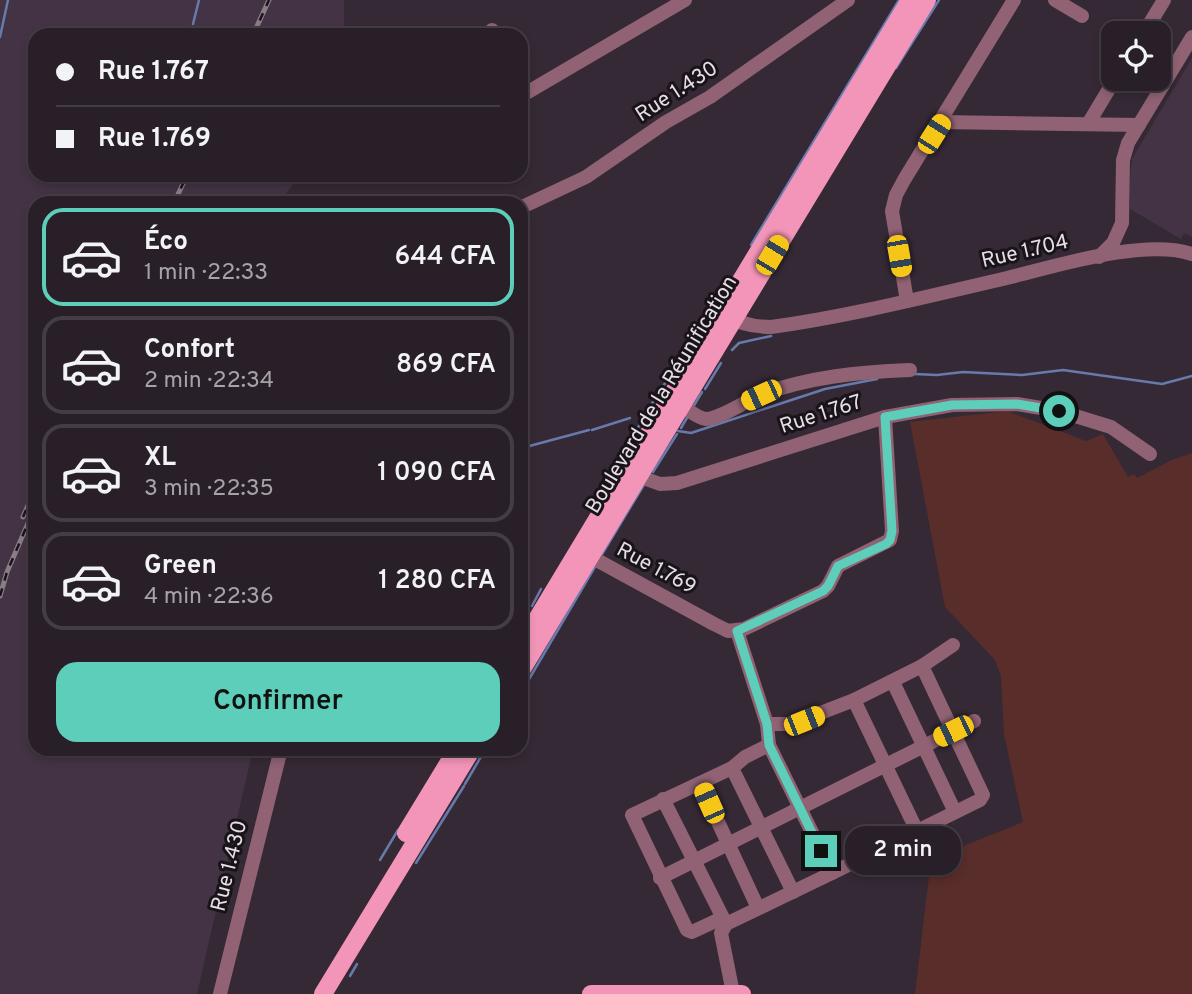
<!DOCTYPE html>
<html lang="fr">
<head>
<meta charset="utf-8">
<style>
	:root { --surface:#281f28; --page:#302730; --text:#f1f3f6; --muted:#a5a2a8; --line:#443d45; --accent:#5dceb9 }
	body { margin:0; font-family:Overpass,sans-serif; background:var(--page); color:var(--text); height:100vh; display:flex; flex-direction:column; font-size:26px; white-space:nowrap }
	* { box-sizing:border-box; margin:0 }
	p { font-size:23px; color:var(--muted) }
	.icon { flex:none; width:38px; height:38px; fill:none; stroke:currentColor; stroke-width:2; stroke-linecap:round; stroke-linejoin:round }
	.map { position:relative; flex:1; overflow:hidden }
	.side { position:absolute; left:28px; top:196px; width:500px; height:560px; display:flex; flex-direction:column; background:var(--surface); border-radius:21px; box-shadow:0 4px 10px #0003,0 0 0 2px var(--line) }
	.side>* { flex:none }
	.top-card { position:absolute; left:28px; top:28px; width:500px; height:154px; border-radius:21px; box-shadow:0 4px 10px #0003,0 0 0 2px var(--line); display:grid; align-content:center; height:154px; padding:0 28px; background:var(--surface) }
	.fabs { position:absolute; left:1101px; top:21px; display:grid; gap:14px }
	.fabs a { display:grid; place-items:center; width:70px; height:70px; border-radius:14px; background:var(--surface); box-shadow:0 4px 10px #0003,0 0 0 2px var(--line); font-size:35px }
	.end { position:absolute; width:32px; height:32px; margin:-16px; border:9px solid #5dceb9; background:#111; box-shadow:0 0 0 4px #111 }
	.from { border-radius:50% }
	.bubble { position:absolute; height:49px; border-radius:21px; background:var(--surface); box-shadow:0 4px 10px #0003,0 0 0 2px var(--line); font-size:23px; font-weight:600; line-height:49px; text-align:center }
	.car { position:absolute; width:21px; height:42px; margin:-21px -10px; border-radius:9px; box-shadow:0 0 5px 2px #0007; background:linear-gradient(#f5c518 24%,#345 0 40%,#f5c518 0 76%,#345 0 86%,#f5c518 0) }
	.top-card b { display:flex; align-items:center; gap:24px; height:66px; font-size:26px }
	.top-card b+b { border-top:2px solid var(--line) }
	.top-card i { width:18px; height:18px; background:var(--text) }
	ul { padding:12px 0 0; list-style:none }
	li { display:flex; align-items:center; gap:21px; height:98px; margin:0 14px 10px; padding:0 14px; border:4px solid var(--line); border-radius:21px }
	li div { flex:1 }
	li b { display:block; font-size:26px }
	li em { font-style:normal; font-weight:600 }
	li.current { border-color:var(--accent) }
	li>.icon { width:63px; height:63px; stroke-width:1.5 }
	.action { display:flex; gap:14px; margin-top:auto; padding:14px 28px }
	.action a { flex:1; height:80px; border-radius:21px; background:var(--accent); color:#111; font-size:28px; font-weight:600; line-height:80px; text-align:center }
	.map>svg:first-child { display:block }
	.built { fill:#434 }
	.green { fill:#592d29 }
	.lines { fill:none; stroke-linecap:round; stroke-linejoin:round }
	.stream { stroke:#667aac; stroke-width:2.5 }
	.minor { stroke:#906273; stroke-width:14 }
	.major { stroke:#f395b8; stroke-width:18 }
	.rail-casing { stroke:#887d87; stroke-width:5 }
	.rail { stroke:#191419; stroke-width:2.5; stroke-dasharray:8; stroke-linecap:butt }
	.route { stroke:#5dceb9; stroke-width:9 }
	.labels { text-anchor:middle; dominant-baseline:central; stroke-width:6; stroke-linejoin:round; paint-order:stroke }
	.street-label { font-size:21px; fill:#e6dde5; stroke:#191419 }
</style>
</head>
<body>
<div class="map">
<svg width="1192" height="994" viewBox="0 0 1192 994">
	<rect width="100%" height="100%" fill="#352935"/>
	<g class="built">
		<path d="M0,0H344V35H35V175H300L279,203H35V749H253L197,994H0Z"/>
		<path d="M1192,58V237L1184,233L1181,239L1130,209V175L1132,159Z"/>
	</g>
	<path class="green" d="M1007,411L1086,441L1103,434L1128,477L1134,474L1137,478L1172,460L1192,453V994H915L931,859L1023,822L1004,734L1001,676L995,660L945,607L910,422Z"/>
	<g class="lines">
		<g class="stream">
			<path d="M193,24L199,0"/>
			<path d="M0,37L8,0"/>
			<path d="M896,68L939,0"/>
			<path d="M751,245L899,0"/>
			<path d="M715,302L725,287"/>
			<path d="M695,335L714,304"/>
			<path d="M732,350L739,343L771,336"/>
			<path d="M914,374L937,375L963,372L1022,375L1063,370L1162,384L1192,376"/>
			<path d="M705,389L721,363"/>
			<path d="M693,407L702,392"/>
			<path d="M649,408L682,357"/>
			<path d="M681,428L688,416"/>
			<path d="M592,430L630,418"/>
			<path d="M678,431L691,433L825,389L877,379"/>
			<path d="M635,432L641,423"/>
			<path d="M522,448L589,430"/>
			<path d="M622,456L632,437"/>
			<path d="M653,472L677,434"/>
			<path d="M600,493L621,458"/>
			<path d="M601,556L645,483"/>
			<path d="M532,606L541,589"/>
			<path d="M525,686L596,565"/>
			<path d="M522,691L523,688"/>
			<path d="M485,751L486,749"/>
			<path d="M443,755L447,749"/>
			<path d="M465,784L482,755"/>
			<path d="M380,860L398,830"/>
			<path d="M416,863L464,786"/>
			<path d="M350,976L357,964"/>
		</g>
		<g class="minor">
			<path d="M1055,0L1082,16"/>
			<path d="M492,30V35"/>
			<path d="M1144,33L1164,0"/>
			<path d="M522,86L528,92L685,0"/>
			<path d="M941,122L1139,125"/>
			<path d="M1088,124L1115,79"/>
			<path d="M522,207L586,177L666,122L710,97L848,0"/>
			<path d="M1099,257L1113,243L1122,223L1123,160L1128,143L1192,37"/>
			<path d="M907,301L892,211L896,195L904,180L1014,0"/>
			<path d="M725,315C738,323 755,327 771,327C850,316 929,296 1007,278C1057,266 1144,238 1192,254"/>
			<path d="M682,406C689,410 697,418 706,419C720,419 746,401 760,395C808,377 859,372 910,370"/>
			<path d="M630,473L660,484L677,483L885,417L952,405L1017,404L1059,411L1111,427L1150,454"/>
			<path d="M582,552L714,624L728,631L744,629L823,591L828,586L838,566L890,540L892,531L885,417"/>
			<path d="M737,631L767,724L769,745L832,873L980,800L983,795L922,666"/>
			<path d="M893,682L955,812"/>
			<path d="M854,700L917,831"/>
			<path d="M767,724H792L854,700L922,666L953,645"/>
			<path d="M732,768L793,892"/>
			<path d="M700,783L758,908"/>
			<path d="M663,799L726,924"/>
			<path d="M660,878L974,721"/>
			<path d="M722,918L692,932L687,930L632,815L732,768L745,757L769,745"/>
			<path d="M733,993L721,933L726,924L832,873"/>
			<path d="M220,994L281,749"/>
		</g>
		<g class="major">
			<path d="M522,644L910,0"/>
			<path d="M522,669L927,0"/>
			<path d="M406,833L457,749"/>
			<path d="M323,994L472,749"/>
			<path d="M591,994H742"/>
		</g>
		<g class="rail-casing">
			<g id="rail">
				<path d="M253,35L269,0"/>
				<path d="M174,203L187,175"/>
				<path d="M23,517L35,489"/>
				<path d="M0,596L7,572L35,507"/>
			</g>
		</g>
		<use href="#rail" class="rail"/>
	</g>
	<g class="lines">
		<path class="route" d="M821,851L769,745L767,724L737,631L823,591L828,586L838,566L886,544L890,540L892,531L885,417L952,405L1017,404L1059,411"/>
	</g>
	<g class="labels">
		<g class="street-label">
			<text transform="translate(677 92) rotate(-33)">Rue 1.430</text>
			<text transform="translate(1025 252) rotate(-13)">Rue 1.704</text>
			<text transform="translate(662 395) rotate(-59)">Boulevard de la Réunification</text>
			<text transform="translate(821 415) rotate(-18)">Rue 1.767</text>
			<text transform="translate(656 569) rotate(28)">Rue 1.769</text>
			<text transform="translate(230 866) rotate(-76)">Rue 1.430</text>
		</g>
	</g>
</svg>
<div class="fabs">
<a><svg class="icon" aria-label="locate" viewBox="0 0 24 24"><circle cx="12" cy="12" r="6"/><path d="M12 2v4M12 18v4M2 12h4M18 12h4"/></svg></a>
</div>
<i class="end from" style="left:1059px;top:411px"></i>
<i class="end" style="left:821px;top:851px"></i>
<div class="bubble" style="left:845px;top:826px;width:116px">2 min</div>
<i class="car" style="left:934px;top:134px;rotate:32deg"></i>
<i class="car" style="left:772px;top:255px;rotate:31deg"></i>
<i class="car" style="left:899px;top:256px;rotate:170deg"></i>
<i class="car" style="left:761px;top:395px;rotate:245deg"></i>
<i class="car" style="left:804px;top:721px;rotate:68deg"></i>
<i class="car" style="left:953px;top:731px;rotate:244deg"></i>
<i class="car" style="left:709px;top:803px;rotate:336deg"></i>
<div class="top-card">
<b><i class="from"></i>Rue 1.767</b>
<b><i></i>Rue 1.769</b>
</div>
<section class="side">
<ul>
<li class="current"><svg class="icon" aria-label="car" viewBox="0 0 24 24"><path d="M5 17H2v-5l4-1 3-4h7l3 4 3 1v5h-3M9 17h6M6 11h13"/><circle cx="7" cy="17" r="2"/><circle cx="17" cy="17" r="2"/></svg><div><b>Éco</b><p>1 min · 22:33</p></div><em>644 CFA</em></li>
<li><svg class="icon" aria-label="car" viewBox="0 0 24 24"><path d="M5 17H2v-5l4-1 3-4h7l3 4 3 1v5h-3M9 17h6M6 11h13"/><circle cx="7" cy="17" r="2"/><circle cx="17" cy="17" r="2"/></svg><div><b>Confort</b><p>2 min · 22:34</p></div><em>869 CFA</em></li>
<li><svg class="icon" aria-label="car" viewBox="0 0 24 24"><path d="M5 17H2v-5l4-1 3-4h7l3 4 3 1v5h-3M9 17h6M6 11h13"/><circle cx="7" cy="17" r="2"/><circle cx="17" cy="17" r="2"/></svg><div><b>XL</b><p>3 min · 22:35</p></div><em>1 090 CFA</em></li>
<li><svg class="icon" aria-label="car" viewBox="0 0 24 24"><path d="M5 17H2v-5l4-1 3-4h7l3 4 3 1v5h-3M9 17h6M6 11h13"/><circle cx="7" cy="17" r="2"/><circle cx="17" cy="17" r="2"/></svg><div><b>Green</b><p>4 min · 22:36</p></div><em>1 280 CFA</em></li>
</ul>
<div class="action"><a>Confirmer</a></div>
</section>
</div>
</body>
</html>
